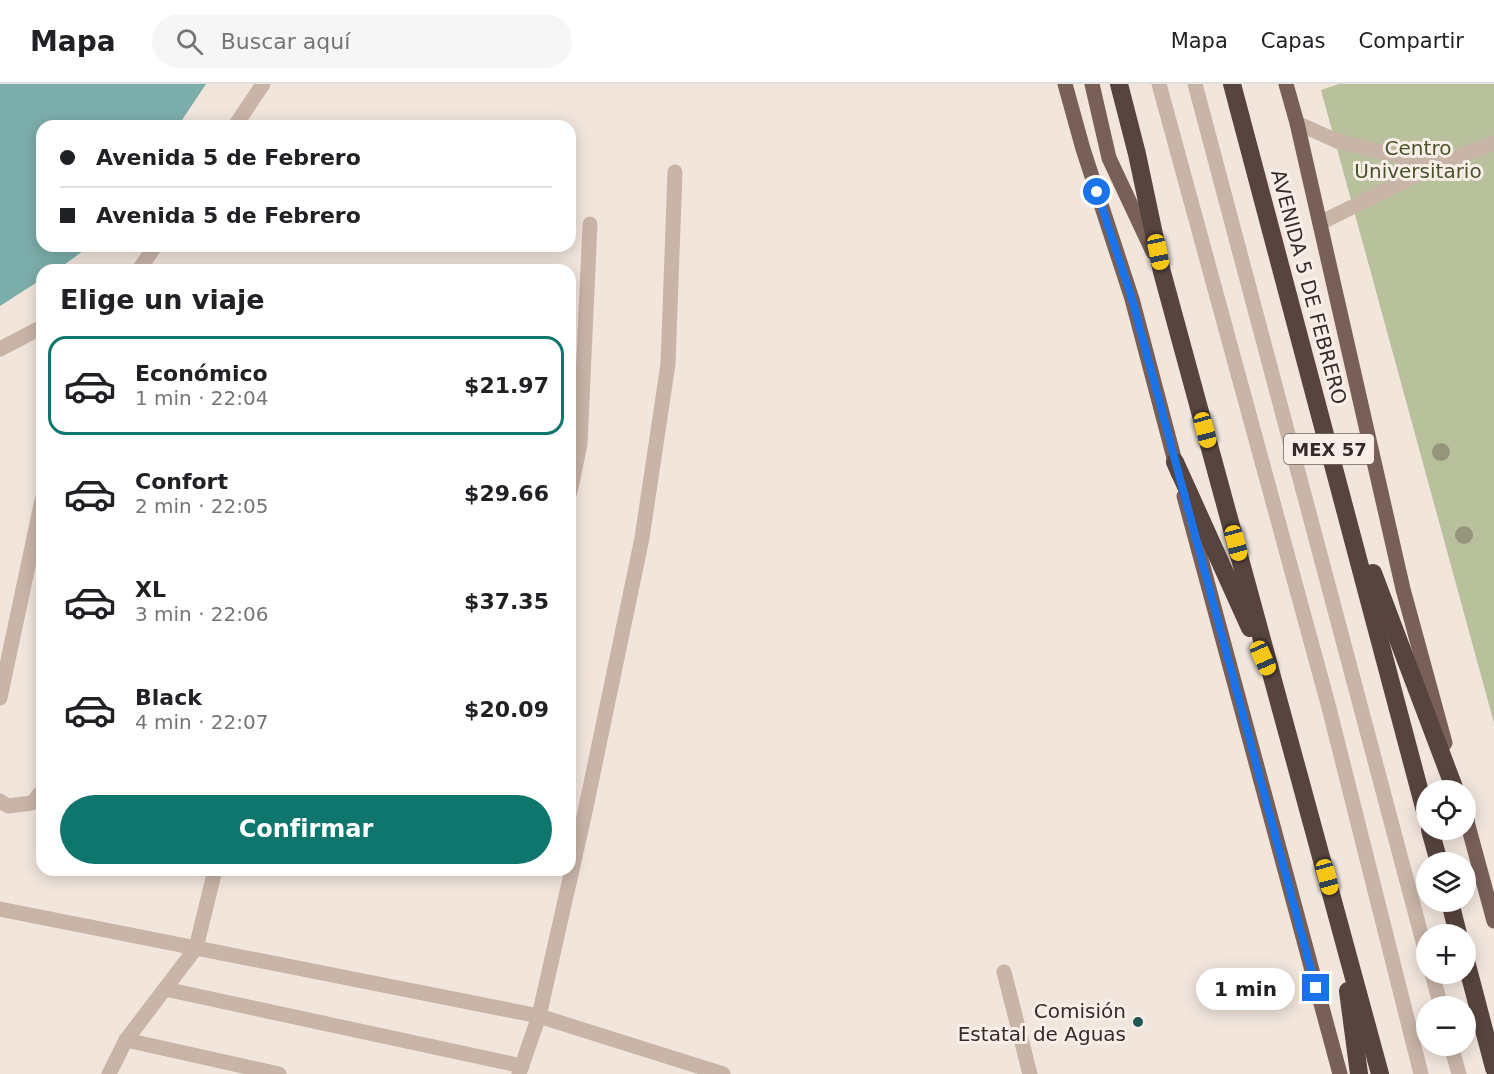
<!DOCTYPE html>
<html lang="es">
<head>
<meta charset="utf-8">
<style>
	:root { --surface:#fff; --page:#f6f6f6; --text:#202124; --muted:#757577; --line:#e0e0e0; --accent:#0f766e }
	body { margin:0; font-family:"DejaVu Sans",sans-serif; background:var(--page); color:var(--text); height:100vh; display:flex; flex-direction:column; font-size:22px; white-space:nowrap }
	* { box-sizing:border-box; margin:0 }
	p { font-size:20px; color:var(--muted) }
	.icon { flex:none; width:33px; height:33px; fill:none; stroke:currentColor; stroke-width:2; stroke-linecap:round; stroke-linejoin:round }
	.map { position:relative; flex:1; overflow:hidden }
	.sheet { position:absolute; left:36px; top:180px; width:540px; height:612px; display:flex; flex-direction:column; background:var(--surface); border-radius:18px; box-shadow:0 3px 15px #0003 }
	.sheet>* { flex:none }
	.top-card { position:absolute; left:36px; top:36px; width:540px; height:132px; border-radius:18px; box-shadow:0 3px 15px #0003; display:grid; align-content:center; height:132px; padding:0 24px; background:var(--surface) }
	.fabs { position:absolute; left:1416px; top:696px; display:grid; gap:12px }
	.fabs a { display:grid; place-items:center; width:60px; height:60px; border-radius:50%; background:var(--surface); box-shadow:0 3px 15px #0003; font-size:30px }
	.end { position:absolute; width:27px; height:27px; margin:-14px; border:8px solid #1a73e8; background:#fff; box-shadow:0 0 0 3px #fff }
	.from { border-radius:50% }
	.bubble { position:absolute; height:42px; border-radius:21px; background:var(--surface); box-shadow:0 3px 15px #0003; font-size:20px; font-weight:800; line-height:42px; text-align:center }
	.car { position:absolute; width:18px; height:36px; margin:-18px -9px; border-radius:8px; box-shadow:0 0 4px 2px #0007; background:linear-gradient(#f5c518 24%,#345 0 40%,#f5c518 0 76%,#345 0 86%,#f5c518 0) }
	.top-card b { display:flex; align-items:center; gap:21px; height:57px; font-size:22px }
	.top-card b+b { border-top:2px solid var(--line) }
	.top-card i { width:15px; height:15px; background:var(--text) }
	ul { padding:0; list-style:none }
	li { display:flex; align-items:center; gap:18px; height:99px; margin:0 12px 9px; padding:0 12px; border:3px solid transparent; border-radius:18px }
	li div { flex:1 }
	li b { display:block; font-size:22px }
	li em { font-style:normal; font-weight:800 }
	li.current { border-color:var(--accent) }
	li>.icon { width:54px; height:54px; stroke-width:1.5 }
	h2 { padding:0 24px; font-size:27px; line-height:72px }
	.button { display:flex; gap:12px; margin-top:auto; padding:12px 24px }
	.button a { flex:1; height:69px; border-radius:36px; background:var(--accent); color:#fff; font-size:24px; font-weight:800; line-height:69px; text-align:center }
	header { display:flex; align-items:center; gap:36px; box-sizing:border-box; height:84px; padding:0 30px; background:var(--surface); border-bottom:2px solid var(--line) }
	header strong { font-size:28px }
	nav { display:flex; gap:33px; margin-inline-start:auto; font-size:21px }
	.search { width:420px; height:54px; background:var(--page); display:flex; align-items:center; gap:15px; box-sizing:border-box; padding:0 21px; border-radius:33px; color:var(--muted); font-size:22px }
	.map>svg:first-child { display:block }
	.green { fill:#b8c09c }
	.water { fill:#7baeab }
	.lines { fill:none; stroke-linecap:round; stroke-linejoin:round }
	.minor { stroke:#c9b4a8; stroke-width:15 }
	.major { stroke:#786059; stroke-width:15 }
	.highway { stroke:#57443f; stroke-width:18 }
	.tree { fill:#95957b }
	.route { stroke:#1a73e8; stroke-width:8 }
	.poi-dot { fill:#1e5754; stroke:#f9efe8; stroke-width:2 }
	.labels { text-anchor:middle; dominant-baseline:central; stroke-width:6; stroke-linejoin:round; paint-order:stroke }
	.shield { fill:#f9efe8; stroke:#706662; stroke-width:1.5 }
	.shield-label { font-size:18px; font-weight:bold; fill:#362b28 }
	.park-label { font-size:20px; fill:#4a542c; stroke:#f9efe8 }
	.street-label { font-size:20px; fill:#362b28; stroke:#f9efe8 }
	.poi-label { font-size:20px; fill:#362b28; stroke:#f9efe8; text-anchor:end }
</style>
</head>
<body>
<header>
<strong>Mapa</strong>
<div class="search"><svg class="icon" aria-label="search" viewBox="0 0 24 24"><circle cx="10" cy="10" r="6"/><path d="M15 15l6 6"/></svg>Buscar aquí</div>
<nav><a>Mapa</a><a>Capas</a><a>Compartir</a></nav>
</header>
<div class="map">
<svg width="1494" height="990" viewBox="0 0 1494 990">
	<rect width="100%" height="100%" fill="#f1e5dc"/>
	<path class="green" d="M1339,0H1494V639L1321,6Z"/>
	<path class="water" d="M0,0H206L178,42H42V162H90L57,186H42V195L0,222Z"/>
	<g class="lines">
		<g class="minor">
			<path d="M1159,0L1328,620L1421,990"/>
			<path d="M1195,0L1426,869"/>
			<path d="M1297,39L1337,57L1436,81"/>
			<path d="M235,42L263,0"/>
			<path d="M1320,139L1436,81L1494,59"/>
			<path d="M139,186L155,162"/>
			<path d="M0,265L42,243"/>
			<path d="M570,408L580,360L590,140"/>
			<path d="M0,614L42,416"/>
			<path d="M0,717L8,722L32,719L42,707"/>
			<path d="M0,825L539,932L723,990"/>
			<path d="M1004,888L1030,990"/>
			<path d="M1432,890L1441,922"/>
			<path d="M165,905L522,982"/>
			<path d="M126,956L279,990"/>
			<path d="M1451,962L1459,990"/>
			<path d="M109,990L126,956L196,864L215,786"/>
			<path d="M519,990L539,932L585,728L642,454L668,280L675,88"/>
		</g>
		<g class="major">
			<path d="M1065,0L1083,65L1132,215L1178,389"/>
			<path d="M1092,0L1109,74L1153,168"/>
			<path d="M1286,0L1297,39L1403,505L1445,659"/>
			<path d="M1184,412L1340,990"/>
			<path d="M1466,734L1494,837"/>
		</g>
		<g class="highway">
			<path d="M1119,0L1137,70L1162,188L1380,990"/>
			<path d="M1232,0L1426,731"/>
			<path d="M1175,378L1250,544"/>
			<path d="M1373,489L1455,706"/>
			<path d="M1466,734V735"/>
			<path d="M1430,746L1439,778"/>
			<path d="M1450,818L1458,850"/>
			<path d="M1466,877L1494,984"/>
			<path d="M1348,907L1359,990"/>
		</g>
	</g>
	<g class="tree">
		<circle cx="1441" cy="368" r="9"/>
		<circle cx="1464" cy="451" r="9"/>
	</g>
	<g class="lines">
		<path class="route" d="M1097,108L1132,215L1316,904"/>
	</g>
	<circle class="poi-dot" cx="1138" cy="938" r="6"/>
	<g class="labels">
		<rect class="shield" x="1284" y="350" width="90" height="30" rx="4.5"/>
		<g class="shield-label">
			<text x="1329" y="365">MEX 57</text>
		</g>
		<g class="park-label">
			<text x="1418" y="64">Centro<tspan x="1418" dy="23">Universitario</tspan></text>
		</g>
		<g class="street-label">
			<text transform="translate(1309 203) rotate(75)">AVENIDA 5 DE FEBRERO</text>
		</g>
		<g class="poi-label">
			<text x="1126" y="927">Comisión<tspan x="1126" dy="23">Estatal de Aguas</tspan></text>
		</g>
	</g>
</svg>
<div class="fabs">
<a><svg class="icon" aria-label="locate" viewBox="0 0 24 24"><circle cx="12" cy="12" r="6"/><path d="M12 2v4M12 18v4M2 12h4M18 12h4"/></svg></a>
<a><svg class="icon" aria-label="layers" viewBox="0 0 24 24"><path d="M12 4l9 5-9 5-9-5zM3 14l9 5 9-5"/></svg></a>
<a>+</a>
<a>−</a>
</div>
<i class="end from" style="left:1097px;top:108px"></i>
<i class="end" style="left:1316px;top:904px"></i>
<div class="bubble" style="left:1196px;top:884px;width:99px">1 min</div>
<i class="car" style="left:1158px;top:168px;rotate:168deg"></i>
<i class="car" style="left:1205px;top:346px;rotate:165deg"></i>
<i class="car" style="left:1236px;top:459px;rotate:165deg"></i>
<i class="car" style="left:1263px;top:574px;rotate:156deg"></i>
<i class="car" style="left:1327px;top:793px;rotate:165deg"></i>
<div class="top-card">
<b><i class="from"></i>Avenida 5 de Febrero</b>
<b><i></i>Avenida 5 de Febrero</b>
</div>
<section class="sheet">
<h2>Elige un viaje</h2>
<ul>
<li class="current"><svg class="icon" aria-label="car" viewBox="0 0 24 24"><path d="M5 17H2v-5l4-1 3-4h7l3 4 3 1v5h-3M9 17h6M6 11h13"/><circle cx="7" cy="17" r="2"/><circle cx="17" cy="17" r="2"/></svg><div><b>Económico</b><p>1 min · 22:04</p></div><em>$21.97</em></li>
<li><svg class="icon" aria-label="car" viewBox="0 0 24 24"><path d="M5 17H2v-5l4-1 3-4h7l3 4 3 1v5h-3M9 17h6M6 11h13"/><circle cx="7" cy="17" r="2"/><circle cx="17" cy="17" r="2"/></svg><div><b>Confort</b><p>2 min · 22:05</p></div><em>$29.66</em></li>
<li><svg class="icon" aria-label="car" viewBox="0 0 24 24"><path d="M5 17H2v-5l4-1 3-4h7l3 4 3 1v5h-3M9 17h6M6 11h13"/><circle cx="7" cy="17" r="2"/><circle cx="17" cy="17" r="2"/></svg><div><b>XL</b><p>3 min · 22:06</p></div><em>$37.35</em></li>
<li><svg class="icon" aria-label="car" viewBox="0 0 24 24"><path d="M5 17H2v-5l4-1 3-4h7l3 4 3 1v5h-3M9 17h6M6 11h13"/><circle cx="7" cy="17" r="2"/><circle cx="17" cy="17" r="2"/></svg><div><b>Black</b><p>4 min · 22:07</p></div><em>$20.09</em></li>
</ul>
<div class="button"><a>Confirmar</a></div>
</section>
</div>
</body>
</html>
